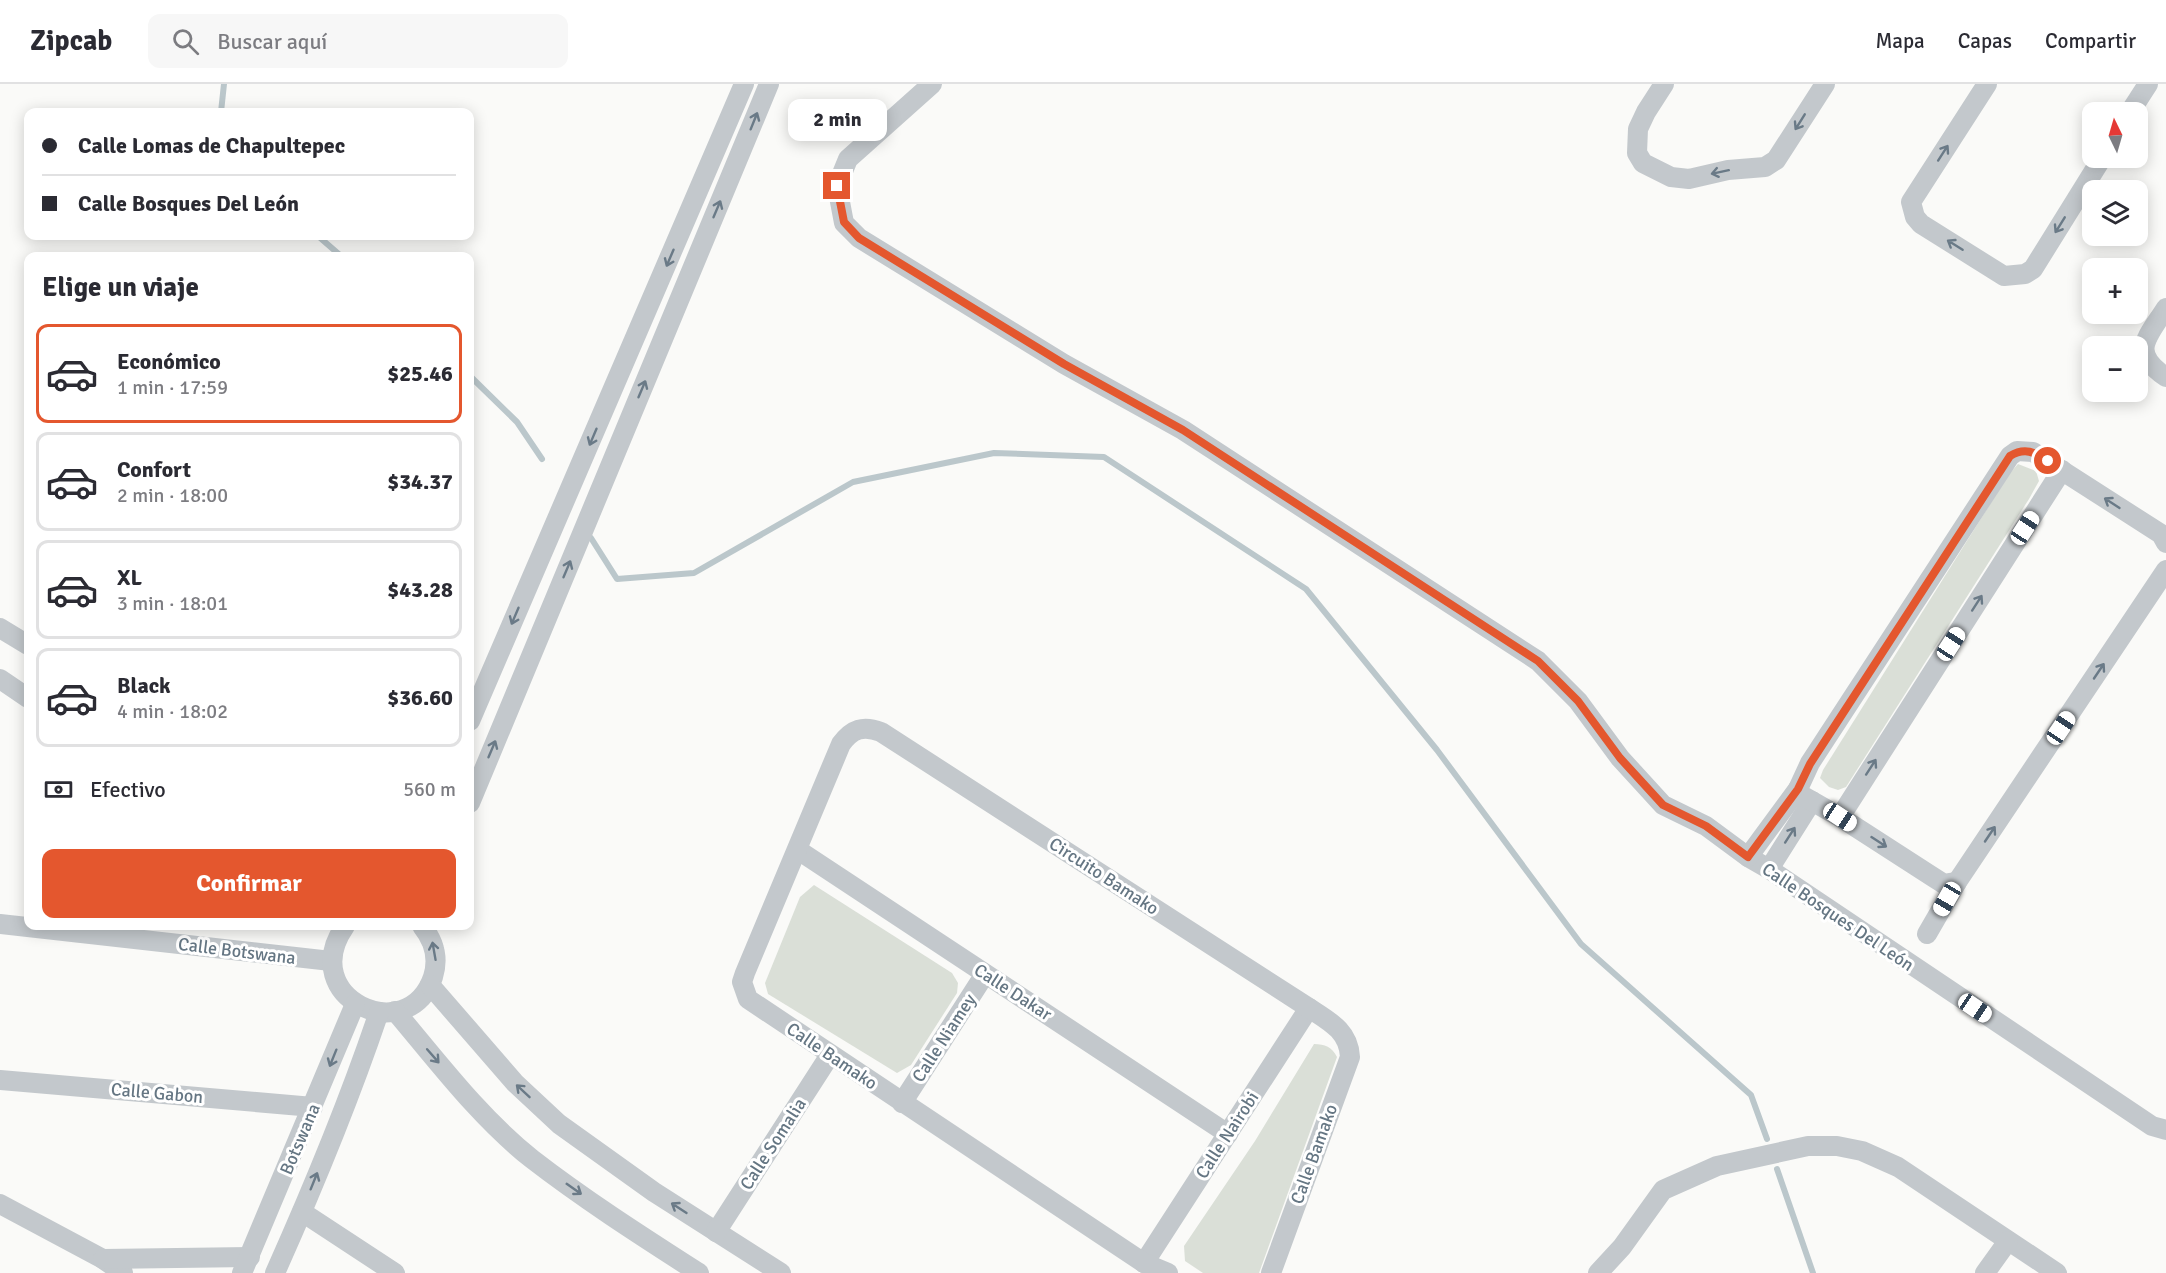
<!DOCTYPE html>
<html lang="es">
<head>
<meta charset="utf-8">
<style>
	:root { --surface:#fff; --page:#f7f7f7; --text:#2b2b33; --muted:#7c7c81; --line:#e1e1e2; --accent:#e4572e }
	body { margin:0; font-family:Signika,sans-serif; background:var(--page); color:var(--text); height:100vh; display:flex; flex-direction:column; font-size:22px; white-space:nowrap }
	* { box-sizing:border-box; margin:0 }
	p { font-size:20px; color:var(--muted) }
	.icon { flex:none; width:33px; height:33px; fill:none; stroke:currentColor; stroke-width:2; stroke-linecap:round; stroke-linejoin:round }
	.map { position:relative; flex:1; overflow:hidden }
	.panel { position:absolute; left:24px; top:168px; width:450px; height:678px; display:flex; flex-direction:column; background:var(--surface); border-radius:12px; box-shadow:0 3px 15px #0003 }
	.panel>* { flex:none }
	.banner { position:absolute; left:24px; top:24px; width:450px; height:132px; border-radius:12px; box-shadow:0 3px 15px #0003; display:grid; align-content:center; height:132px; padding:0 18px; background:var(--surface) }
	.needle { width:39px; rotate:355deg }
	.controls { position:absolute; left:2082px; top:18px; display:grid; gap:12px }
	.controls a { display:grid; place-items:center; width:66px; height:66px; border-radius:12px; background:var(--surface); box-shadow:0 3px 15px #0003; font-size:30px }
	.end { position:absolute; width:27px; height:27px; margin:-14px; border:8px solid #e4572e; background:#fff; box-shadow:0 0 0 3px #fff }
	.from { border-radius:50% }
	.bubble { position:absolute; height:42px; border-radius:12px; background:var(--surface); box-shadow:0 3px 15px #0003; font-size:20px; font-weight:700; line-height:42px; text-align:center }
	.car { position:absolute; width:18px; height:36px; margin:-18px -9px; border-radius:8px; box-shadow:0 0 4px 2px #0007; background:linear-gradient(#fff 24%,#345 0 40%,#fff 0 76%,#345 0 86%,#fff 0) }
	.banner b { display:flex; align-items:center; gap:21px; height:57px; font-size:22px }
	.banner b+b { border-top:2px solid var(--line) }
	.banner i { width:15px; height:15px; background:var(--text) }
	ul { padding:0; list-style:none }
	li { display:flex; align-items:center; gap:18px; height:99px; margin:0 12px 9px; padding:0 6px; border:3px solid var(--line); border-radius:12px }
	li div { flex:1 }
	li b { display:block; font-size:22px }
	li em { font-style:normal; font-weight:700 }
	li.on { border-color:var(--accent) }
	li>.icon { width:54px; height:54px; stroke-width:1.5 }
	h2 { padding:0 18px; font-size:27px; line-height:72px }
	.pay { display:flex; align-items:center; gap:15px; height:66px; padding:0 18px; font-size:22px }
	.pay p { margin-inline-start:auto }
	.primary-button { display:flex; gap:12px; margin-top:auto; padding:12px 18px }
	.primary-button a { flex:1; height:69px; border-radius:12px; background:var(--accent); color:#fff; font-size:24px; font-weight:700; line-height:69px; text-align:center }
	header { display:flex; align-items:center; gap:36px; box-sizing:border-box; height:84px; padding:0 30px; background:var(--surface); border-bottom:2px solid var(--line) }
	header strong { font-size:28px }
	nav { display:flex; gap:33px; margin-inline-start:auto; font-size:21px }
	.search { width:420px; height:54px; background:var(--page); display:flex; align-items:center; gap:15px; box-sizing:border-box; padding:0 21px; border-radius:12px; color:var(--muted); font-size:22px }
	.map>svg:first-child { display:block }
	.green { fill:#dadfd7 }
	.lines { fill:none; stroke-linecap:round; stroke-linejoin:round }
	.stream { stroke:#bbc7cb; stroke-width:6 }
	.minor { stroke:#c3c8cc; stroke-width:20 }
	.oneway { stroke:#6a7a87 }
	.route { stroke:#e4572e; stroke-width:8 }
	.labels { text-anchor:middle; dominant-baseline:central; stroke-width:6; stroke-linejoin:round; paint-order:stroke }
	.street-label { font-size:18px; fill:#657683; stroke:#fff }
</style>
</head>
<body>
<header>
<strong>Zipcab</strong>
<div class="search"><svg class="icon" aria-label="search" viewBox="0 0 24 24"><circle cx="10" cy="10" r="6"/><path d="M15 15l6 6"/></svg>Buscar aquí</div>
<nav><a>Mapa</a><a>Capas</a><a>Compartir</a></nav>
</header>
<div class="map">
<svg width="2166" height="1189" viewBox="0 0 2166 1189">
	<rect width="100%" height="100%" fill="#fafaf8"/>
	<g class="green">
		<path d="M2018,380L2036,387L2039,397L2029,415L1846,703L1838,706L1829,703L1820,694L1823,686L2009,390Z"/>
		<path d="M814,801L952,889L958,899L957,909L911,981L897,989L768,910L765,899L800,813Z"/>
		<path d="M1314,960C1325,960 1332,963 1337,973L1259,1189H1203L1185,1177L1184,1162L1255,1057Z"/>
	</g>
	<g class="lines">
		<g class="stream">
			<path d="M221,28L224,0"/>
			<path d="M318,152L341,172"/>
			<path d="M470,292L517,338L542,375"/>
			<path d="M591,454L617,495L694,489L853,398L994,369L1104,373L1306,505L1437,666L1581,860L1751,1011L1767,1055"/>
			<path d="M1777,1085L1813,1189"/>
		</g>
		<g class="minor">
			<path d="M932,0L848,75L837,102L844,139L859,154L1064,280L1183,346L1538,577L1578,617L1620,674L1663,721L1706,742L1748,773L1769,785L2152,1042L2166,1046"/>
			<path d="M1664,0L1646,28L1638,45L1637,69L1643,79L1671,93L1689,95L1728,86L1765,83L1776,76L1825,0"/>
			<path d="M1987,0L1911,118L1915,133L1921,140L2004,192L2025,190L2033,185L2102,74"/>
			<path d="M2130,28L2148,0"/>
			<path d="M2166,224C2147,254 2129,268 2166,293"/>
			<path d="M0,544L28,561"/>
			<path d="M0,595L28,614"/>
			<path d="M470,637L744,0"/>
			<path d="M470,719L769,0"/>
			<path d="M1840,733L2062,386"/>
			<path d="M798,766L1228,1050"/>
			<path d="M1748,773L1798,705"/>
			<path d="M1769,785L1812,717"/>
			<path d="M1957,798L1944,800L1933,793L1840,733L1803,712L1798,705L1810,679L2010,372L2017,367L2033,368L2161,450L2166,459"/>
			<path d="M0,840L331,877"/>
			<path d="M345,842C295,914 408,966 433,893C439,874 434,857 422,842"/>
			<path d="M1927,850L1957,798L2166,486"/>
			<path d="M430,901L515,999L559,1040L654,1108L781,1189"/>
			<path d="M395,927C438,978 480,1034 532,1075C585,1116 643,1153 699,1189"/>
			<path d="M0,996L313,1023"/>
			<path d="M902,1019L985,890"/>
			<path d="M0,1120L103,1175L123,1189"/>
			<path d="M302,1128L395,1189"/>
			<path d="M716,1148L830,971"/>
			<path d="M103,1175L250,1173"/>
			<path d="M1144,1179L1309,924"/>
			<path d="M242,1189L355,920"/>
			<path d="M275,1189C313,1104 349,1017 379,928"/>
			<path d="M1168,1189L1144,1179L748,915L742,898L745,889L841,660C852,645 863,641 881,648L1309,924C1329,937 1349,947 1350,973L1271,1189"/>
			<path d="M1598,1189L1622,1163L1663,1106L1717,1082L1808,1062H1837L1862,1067L1898,1083L2057,1189"/>
			<path d="M1985,1189L2008,1157"/>
		</g>
	</g>
	<defs><path id="oneway-shaft" d="M-6 0H5M1.5-3L5.5 0L1.5 3" fill="none" stroke-width="1.6" stroke-linecap="round" stroke-linejoin="round" transform="scale(1.5)"/></defs>
	<g class="oneway">
		<use href="#oneway-shaft" transform="translate(754 37) rotate(-68)"/>
		<use href="#oneway-shaft" transform="translate(1800 38) rotate(122)"/>
		<use href="#oneway-shaft" transform="translate(1943 69) rotate(-57)"/>
		<use href="#oneway-shaft" transform="translate(1720 88) rotate(168)"/>
		<use href="#oneway-shaft" transform="translate(717 125) rotate(-67)"/>
		<use href="#oneway-shaft" transform="translate(2060 141) rotate(122)"/>
		<use href="#oneway-shaft" transform="translate(1955 161) rotate(-148)"/>
		<use href="#oneway-shaft" transform="translate(670 174) rotate(113)"/>
		<use href="#oneway-shaft" transform="translate(642 305) rotate(-67)"/>
		<use href="#oneway-shaft" transform="translate(593 353) rotate(113)"/>
		<use href="#oneway-shaft" transform="translate(2112 419) rotate(-147)"/>
		<use href="#oneway-shaft" transform="translate(567 485) rotate(-67)"/>
		<use href="#oneway-shaft" transform="translate(1977 519) rotate(-57)"/>
		<use href="#oneway-shaft" transform="translate(515 532) rotate(113)"/>
		<use href="#oneway-shaft" transform="translate(2099 587) rotate(-56)"/>
		<use href="#oneway-shaft" transform="translate(492 665) rotate(-67)"/>
		<use href="#oneway-shaft" transform="translate(1871 683) rotate(-57)"/>
		<use href="#oneway-shaft" transform="translate(1990 750) rotate(-56)"/>
		<use href="#oneway-shaft" transform="translate(1790 751) rotate(-57)"/>
		<use href="#oneway-shaft" transform="translate(1879 758) rotate(33)"/>
		<use href="#oneway-shaft" transform="translate(434 867) rotate(-100)"/>
		<use href="#oneway-shaft" transform="translate(433 972) rotate(49)"/>
		<use href="#oneway-shaft" transform="translate(333 974) rotate(112)"/>
		<use href="#oneway-shaft" transform="translate(523 1007) rotate(-137)"/>
		<use href="#oneway-shaft" transform="translate(314 1097) rotate(-68)"/>
		<use href="#oneway-shaft" transform="translate(574 1105) rotate(35)"/>
		<use href="#oneway-shaft" transform="translate(679 1124) rotate(-147)"/>
	</g>
	<g class="lines">
		<path class="route" d="M837,102L844,138L859,154L1064,280L1183,346L1538,577L1578,617L1620,674L1663,721L1706,742L1748,773L1798,705L1810,680L2010,372C2025,363 2034,368 2048,377"/>
	</g>
	<g class="labels">
		<g class="street-label">
			<text transform="translate(1104 792) rotate(33)">Circuito Bamako</text>
			<text transform="translate(1838 833) rotate(34)">Calle Bosques Del León</text>
			<text transform="translate(237 867) rotate(7)">Calle Botswana</text>
			<text transform="translate(1013 908) rotate(33)">Calle Dakar</text>
			<text transform="translate(944 954) rotate(-57)">Calle Niamey</text>
			<text transform="translate(832 972) rotate(34)">Calle Bamako</text>
			<text transform="translate(157 1009) rotate(5)">Calle Gabon</text>
			<text transform="translate(1227 1051) rotate(-57)">Calle Nairobi</text>
			<text transform="translate(300 1055) rotate(-67)">Botswana</text>
			<text transform="translate(773 1060) rotate(-57)">Calle Somalia</text>
			<text transform="translate(1314 1070) rotate(-70)">Calle Bamako</text>
		</g>
	</g>
</svg>
<div class="controls">
<a><svg class="needle" viewBox="-14 -14 28 28"><path d="M0-13l5 13h-10z" fill="#e53935"/><path d="M0 13l5-13h-10z" fill="#7c7c81"/></svg></a>
<a><svg class="icon" aria-label="layers" viewBox="0 0 24 24"><path d="M12 4l9 5-9 5-9-5zM3 14l9 5 9-5"/></svg></a>
<a>+</a>
<a>−</a>
</div>
<i class="end from" style="left:2048px;top:377px"></i>
<i class="end" style="left:837px;top:102px"></i>
<div class="bubble" style="left:788px;top:15px;width:99px">2 min</div>
<i class="car" style="left:2025px;top:444px;rotate:33deg"></i>
<i class="car" style="left:1951px;top:560px;rotate:33deg"></i>
<i class="car" style="left:2061px;top:644px;rotate:34deg"></i>
<i class="car" style="left:1840px;top:733px;rotate:123deg"></i>
<i class="car" style="left:1947px;top:815px;rotate:210deg"></i>
<i class="car" style="left:1975px;top:924px;rotate:124deg"></i>
<div class="banner">
<b><i class="from"></i>Calle Lomas de Chapultepec</b>
<b><i></i>Calle Bosques Del León</b>
</div>
<section class="panel">
<h2>Elige un viaje</h2>
<ul>
<li class="on"><svg class="icon" aria-label="car" viewBox="0 0 24 24"><path d="M5 17H2v-5l4-1 3-4h7l3 4 3 1v5h-3M9 17h6M6 11h13"/><circle cx="7" cy="17" r="2"/><circle cx="17" cy="17" r="2"/></svg><div><b>Económico</b><p>1 min · 17:59</p></div><em>$25.46</em></li>
<li><svg class="icon" aria-label="car" viewBox="0 0 24 24"><path d="M5 17H2v-5l4-1 3-4h7l3 4 3 1v5h-3M9 17h6M6 11h13"/><circle cx="7" cy="17" r="2"/><circle cx="17" cy="17" r="2"/></svg><div><b>Confort</b><p>2 min · 18:00</p></div><em>$34.37</em></li>
<li><svg class="icon" aria-label="car" viewBox="0 0 24 24"><path d="M5 17H2v-5l4-1 3-4h7l3 4 3 1v5h-3M9 17h6M6 11h13"/><circle cx="7" cy="17" r="2"/><circle cx="17" cy="17" r="2"/></svg><div><b>XL</b><p>3 min · 18:01</p></div><em>$43.28</em></li>
<li><svg class="icon" aria-label="car" viewBox="0 0 24 24"><path d="M5 17H2v-5l4-1 3-4h7l3 4 3 1v5h-3M9 17h6M6 11h13"/><circle cx="7" cy="17" r="2"/><circle cx="17" cy="17" r="2"/></svg><div><b>Black</b><p>4 min · 18:02</p></div><em>$36.60</em></li>
</ul>
<div class="pay"><svg class="icon" aria-label="cash" viewBox="0 0 24 24"><path d="M3 7h18v10H3z"/><circle cx="12" cy="12" r="2"/></svg>Efectivo<p>560 m</p></div>
<div class="primary-button"><a>Confirmar</a></div>
</section>
</div>
</body>
</html>
